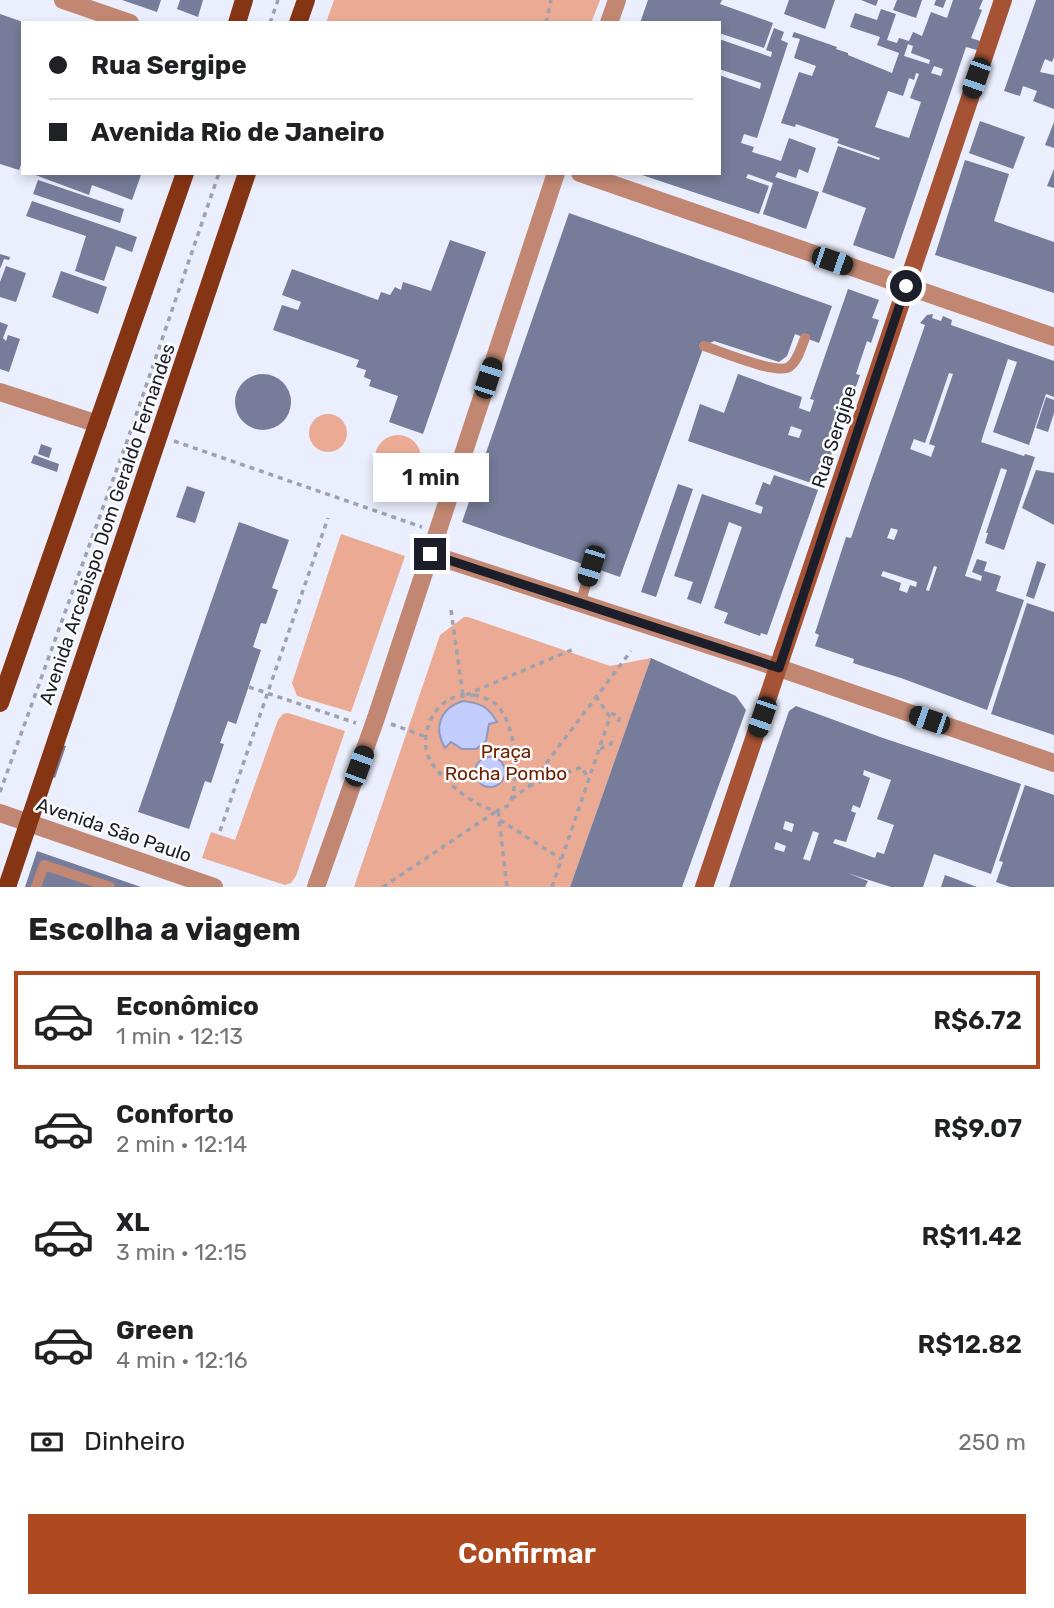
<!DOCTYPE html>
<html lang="pt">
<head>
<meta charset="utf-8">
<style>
	:root { --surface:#fff; --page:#f2f2f2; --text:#202124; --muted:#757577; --line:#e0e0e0; --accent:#af4920 }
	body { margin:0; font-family:Rubik,sans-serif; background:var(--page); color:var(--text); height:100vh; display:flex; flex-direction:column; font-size:26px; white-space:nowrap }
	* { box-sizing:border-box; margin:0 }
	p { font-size:23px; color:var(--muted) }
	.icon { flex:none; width:38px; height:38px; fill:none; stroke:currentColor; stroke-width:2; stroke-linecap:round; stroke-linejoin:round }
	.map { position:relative; height:887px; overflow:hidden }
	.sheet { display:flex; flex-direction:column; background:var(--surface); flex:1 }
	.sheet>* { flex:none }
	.hud { position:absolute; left:21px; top:21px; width:700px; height:154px; border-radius:0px; box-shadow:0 4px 10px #0003; display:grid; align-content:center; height:154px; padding:0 28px; background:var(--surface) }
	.end { position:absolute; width:32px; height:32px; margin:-16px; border:9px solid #1c1e2a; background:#fff; box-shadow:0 0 0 4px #fff }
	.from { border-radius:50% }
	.bubble { position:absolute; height:49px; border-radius:0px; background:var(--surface); box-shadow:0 4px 10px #0003; font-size:23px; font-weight:600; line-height:49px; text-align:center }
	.car { position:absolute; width:21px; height:42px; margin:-21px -10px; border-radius:9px; box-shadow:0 0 5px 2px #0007; background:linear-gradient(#222 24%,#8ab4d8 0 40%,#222 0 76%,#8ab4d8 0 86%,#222 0) }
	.hud b { display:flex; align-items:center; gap:24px; height:66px; font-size:26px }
	.hud b+b { border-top:2px solid var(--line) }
	.hud i { width:18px; height:18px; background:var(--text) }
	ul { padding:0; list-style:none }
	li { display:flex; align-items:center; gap:21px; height:98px; margin:0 14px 10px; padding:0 14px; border:4px solid transparent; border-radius:0px }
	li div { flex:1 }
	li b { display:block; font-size:26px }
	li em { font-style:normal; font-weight:600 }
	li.on { border-color:var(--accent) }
	li>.icon { width:63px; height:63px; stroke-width:1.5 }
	h2 { padding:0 28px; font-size:32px; line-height:84px }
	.pay { display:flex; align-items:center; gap:18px; height:77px; padding:0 28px; font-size:26px }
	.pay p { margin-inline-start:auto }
	.action { display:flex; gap:14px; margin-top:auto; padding:14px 28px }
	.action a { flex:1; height:80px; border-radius:0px; background:var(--accent); color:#fff; font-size:28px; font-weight:600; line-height:80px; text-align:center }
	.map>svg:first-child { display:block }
	.green { fill:#ebaa94 }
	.water { fill:#c2ccfd; stroke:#9098be; stroke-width:2 }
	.building { fill:#767c99; fill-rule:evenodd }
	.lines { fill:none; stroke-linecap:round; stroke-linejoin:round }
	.path { stroke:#9ea1ae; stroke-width:3.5; stroke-dasharray:5 5; stroke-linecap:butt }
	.service { stroke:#c28772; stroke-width:10 }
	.minor { stroke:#c28772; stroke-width:18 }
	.tertiary { stroke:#c28772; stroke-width:18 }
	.secondary { stroke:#a65234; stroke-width:18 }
	.primary { stroke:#853414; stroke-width:18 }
	.route { stroke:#1c1e2a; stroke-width:9 }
	.labels { text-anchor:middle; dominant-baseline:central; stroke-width:5; stroke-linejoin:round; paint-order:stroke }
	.street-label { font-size:19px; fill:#1c1e2a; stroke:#fcfcfc }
	.park-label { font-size:19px; fill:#6e2100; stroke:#fcfcfc }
</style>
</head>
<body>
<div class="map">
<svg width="1054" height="887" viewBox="0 0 1054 887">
	<rect width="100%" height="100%" fill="#ebeefc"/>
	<g class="green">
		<path d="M334,0H600L591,23H326Z"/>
		<circle cx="328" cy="433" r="19"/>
		<circle cx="398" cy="458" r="23"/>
		<path d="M341,534L405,556L351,712L297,696L292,683Z"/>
		<path d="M464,617H468L610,666L651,658L570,887H354L440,635Z"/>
		<path d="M288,713L345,731L296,876L291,883L285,885L202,858L211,832L235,840L278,720L283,714Z"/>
	</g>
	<g class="water">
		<path d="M463,701C480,703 488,706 497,722L489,724L486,741L476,749H462L451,742L445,748C433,728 440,708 463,701Z"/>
		<circle cx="490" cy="772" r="15"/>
	</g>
	<g class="building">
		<path d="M122,0H161L157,12Z"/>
		<path d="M180,0H203L198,17L177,9Z"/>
		<path d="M648,0H722L720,4L773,23L764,48L719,33V23H640Z"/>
		<path d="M789,0H835L825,29L784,14Z"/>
		<path d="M861,0H878L876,6Z"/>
		<path d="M897,0H922L916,18L893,10Z"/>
		<path d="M936,0H946L943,8L934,5Z"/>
		<path d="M953,0H983L979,9L982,10L971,38L980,41L977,50L966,47L894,259L853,245L866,208L822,192L838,146L879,160L880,158L837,143L839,139L796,124L795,127L781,123L799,72L812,76L816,66L794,58L800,39L792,37L794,32L837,47L836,49L848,53V55L892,73L899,53L877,45L880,37L850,27L855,13L877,20L881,9L896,14L887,40L897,43L899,38L909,41L913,32L922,36L931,12L947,18ZM908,44L913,46L911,53L930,60L929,64L904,56ZM934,66L943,69L941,76L931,73ZM916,73L919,74L910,98L921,102L909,138L875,127L888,91L903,96L909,78L914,80Z"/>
		<path d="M1036,0H1054V57L1052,62L1045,59L1040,72L1054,75V109L1033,101L1037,91L1023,86L1020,96L1004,91Z"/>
		<path d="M0,14L23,22V159L19,170L0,164Z"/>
		<path d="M774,28L784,32L781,40L788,43L757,138L744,134L741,143L754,147L752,152L781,161L789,138L816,148L808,173L799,169L796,178L778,172L775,177L819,192L806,229L763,214L773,183L748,174L746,178L769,186L759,214L639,174L719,173V75L760,89L761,83L719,69V39L771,57L772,52L766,50Z"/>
		<path d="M980,121L1025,137L1013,169L969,153Z"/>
		<path d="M1054,122V148L1045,145Z"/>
		<path d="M965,160L1009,174L994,221L1054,242V293L935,255Z"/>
		<path d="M1054,169V188L1047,186Z"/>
		<path d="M30,173H136L141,175L132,200L92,185L89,195Z"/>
		<path d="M38,180L124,209L120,223L33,194Z"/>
		<path d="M32,201L137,237L132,252L116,246L104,281L75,271L86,236L26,216Z"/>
		<path d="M569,213L832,306L819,343L795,334L787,356L779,362L714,341L704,346L620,577L462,522Z"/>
		<path d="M450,240L486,252L423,434L389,422L398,396L369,386L371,380L364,377L366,370L356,367L359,360L273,330L282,305L298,310L301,302L282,295L292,269L378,300L381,292L390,295L395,287L401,290L403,282L431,291Z"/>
		<path d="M0,254L10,257L9,260L4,259L0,269Z"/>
		<path d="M6,266L26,273L16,302L0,297V282Z"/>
		<path d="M61,271L107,287L98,314L52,297Z"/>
		<path d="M848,289L879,300L872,318L879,320L871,343L867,341L856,374L860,375L852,398L847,396L829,448L833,450L820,486L688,441L700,404L724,413L738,374L802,397L799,408L810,412L814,400L810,399ZM791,426L802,430L799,438L788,435Z"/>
		<path d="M933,314L932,318L941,321L943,316L952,320L951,325L1054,361V397L1046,394L1029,445L993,432L1017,362L1008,359L981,442L1024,456L1025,454L1035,457L1004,550L985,543L988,533H986L1007,470L1001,468L965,576L981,581L982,576L972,572L977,559L987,562L984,571L1001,576L996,591L1024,600L987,710L901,678L859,665L853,663L854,659L815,646L819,635L815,633L846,537L851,538L925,325L920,323L927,315ZM949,373L953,374L929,444L935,446L931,457L910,449L914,439L925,443ZM891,528L898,530L894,540L887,538ZM934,566L937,567L929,591L926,590ZM883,571L917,582L916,587L910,585L907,593L899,590L901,583L881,576Z"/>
		<path d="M0,322L8,325L3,338L6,341L8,335L20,339L9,372L0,369Z"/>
		<circle cx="263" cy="402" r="28"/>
		<path d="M1046,397L1054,400V413L1048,432L1036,428Z"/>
		<path d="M41,444L52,448L49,458L38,454Z"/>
		<path d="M34,455L59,464L57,472L31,463Z"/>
		<path d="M1036,470L1054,473V525L1022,508Z"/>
		<path d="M774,475L818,490L767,635L761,633L760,636L724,623L728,613L714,608L742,527L729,522L701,604L687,599L693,582L674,576L702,494L761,514L763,507L755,504L763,482L770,485Z"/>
		<path d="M678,484L693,489L656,597L641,592Z"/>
		<path d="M187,486L205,492L195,523L176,517Z"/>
		<path d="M239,522L289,540L272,588L278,590L266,624L261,623L253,647L261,650L236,724L228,721L220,743L224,744L211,783L205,781L189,829L138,812Z"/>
		<path d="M1037,561L1046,564L1034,599L1026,596Z"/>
		<path d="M1027,603L1054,612V735L991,714Z"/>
		<path d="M651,658L736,696L746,710L682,887H570Z"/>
		<path d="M796,706L883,738L1021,784L991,874L934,854L923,887H891L847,873L868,881L865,887H729L789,711ZM864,770L891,780L877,819L894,825L884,854L877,852L875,858L833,843L835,839L846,842L856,813L851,811L853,805L860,808L870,778L863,775ZM785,821L794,824L792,832L783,829ZM813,831L819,833L810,861L803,859ZM776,842L786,846L784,852L774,849Z"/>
		<path d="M59,744L66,746L55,778L48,776Z"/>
		<path d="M1025,785L1054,795V887H1010L996,882L1003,862L999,861Z"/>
		<path d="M37,851L141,887H25Z"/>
		<path d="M945,875L977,887H941Z"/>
	</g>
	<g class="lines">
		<g class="path">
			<path d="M270,23L278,0"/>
			<path d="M546,23L551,0"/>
			<path d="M174,441L422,527"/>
			<path d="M451,610L463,696L576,648"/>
			<path d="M249,687L356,723"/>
			<path d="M474,695C486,698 496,701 502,712C516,732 520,783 509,805L496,811C473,806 439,778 429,758C419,738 432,705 453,698C459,695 467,696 474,695Z"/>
			<path d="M611,713L620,717L618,722"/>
			<path d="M391,724L426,737"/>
			<path d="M600,749L611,744L613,736"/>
			<path d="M529,786L582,767L589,781"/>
			<path d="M0,792L131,430L219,173"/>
			<path d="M512,799L529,786L631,651"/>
			<path d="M500,820L561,859"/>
			<path d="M220,831L328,518"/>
			<path d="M383,887L498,810L507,887"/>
			<path d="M552,887L610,717L597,698"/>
		</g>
		<g class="service">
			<path d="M704,346C720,351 776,375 789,367C798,361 801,347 805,338"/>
			<path d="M580,604L591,567"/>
			<path d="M36,887L44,865L110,887"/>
		</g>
		<g class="minor">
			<path d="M63,0L130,23"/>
			<path d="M580,173L1054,337"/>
			<path d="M0,392L98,424"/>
			<path d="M0,813L29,823"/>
		</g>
		<g class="tertiary">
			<path d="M609,23L617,0"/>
			<path d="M430,554L779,668L1054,763"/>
			<path d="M29,823L214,887"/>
			<path d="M316,887L376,718L556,173"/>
		</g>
		<path class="secondary" d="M704,887L1003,0"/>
		<g class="primary">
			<path d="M237,23L244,0"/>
			<path d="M298,23L306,0"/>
			<path d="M0,703L185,173"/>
			<path d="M7,887L247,173"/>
		</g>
	</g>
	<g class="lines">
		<path class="route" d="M430,554L779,668L906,286"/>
	</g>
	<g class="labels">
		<g class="street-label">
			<text transform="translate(834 437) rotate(-72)">Rua Sergipe</text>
			<text transform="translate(107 524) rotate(-71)">Avenida Arcebispo Dom Geraldo Fernandes</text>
			<text transform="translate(114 830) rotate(19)">Avenida São Paulo</text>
		</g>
		<g class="park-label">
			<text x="506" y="751">Praça<tspan x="506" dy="22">Rocha Pombo</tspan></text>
		</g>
	</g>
</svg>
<i class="end from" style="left:906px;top:286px"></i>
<i class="end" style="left:430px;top:554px"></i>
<div class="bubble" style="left:373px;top:453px;width:116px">1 min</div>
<i class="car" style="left:976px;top:78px;rotate:199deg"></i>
<i class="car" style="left:832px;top:261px;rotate:109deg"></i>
<i class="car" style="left:488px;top:378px;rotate:18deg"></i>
<i class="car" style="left:591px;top:566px;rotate:197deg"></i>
<i class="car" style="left:762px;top:717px;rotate:199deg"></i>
<i class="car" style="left:929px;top:720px;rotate:289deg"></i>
<i class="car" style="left:359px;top:766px;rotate:20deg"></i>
<div class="hud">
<b><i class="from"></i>Rua Sergipe</b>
<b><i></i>Avenida Rio de Janeiro</b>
</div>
</div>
<section class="sheet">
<h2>Escolha a viagem</h2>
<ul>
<li class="on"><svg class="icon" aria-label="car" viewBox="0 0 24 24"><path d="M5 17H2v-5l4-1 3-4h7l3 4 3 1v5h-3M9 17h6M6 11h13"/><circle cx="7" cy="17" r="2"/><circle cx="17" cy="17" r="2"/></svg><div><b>Econômico</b><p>1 min · 12:13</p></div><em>R$6.72</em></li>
<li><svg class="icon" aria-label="car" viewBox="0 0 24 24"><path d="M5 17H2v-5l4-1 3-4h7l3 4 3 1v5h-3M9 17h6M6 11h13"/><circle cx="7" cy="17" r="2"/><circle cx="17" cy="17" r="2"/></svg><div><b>Conforto</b><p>2 min · 12:14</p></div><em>R$9.07</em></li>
<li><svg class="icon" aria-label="car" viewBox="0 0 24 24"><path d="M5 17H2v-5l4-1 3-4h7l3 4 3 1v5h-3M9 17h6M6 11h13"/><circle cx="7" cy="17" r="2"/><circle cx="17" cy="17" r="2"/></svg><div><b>XL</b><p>3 min · 12:15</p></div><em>R$11.42</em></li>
<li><svg class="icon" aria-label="car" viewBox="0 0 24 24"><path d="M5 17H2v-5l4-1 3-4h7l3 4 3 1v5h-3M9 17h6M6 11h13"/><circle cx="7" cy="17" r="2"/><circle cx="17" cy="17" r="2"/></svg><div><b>Green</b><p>4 min · 12:16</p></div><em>R$12.82</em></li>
</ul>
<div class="pay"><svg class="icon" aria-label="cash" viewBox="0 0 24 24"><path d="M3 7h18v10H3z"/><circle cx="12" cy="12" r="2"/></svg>Dinheiro<p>250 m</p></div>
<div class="action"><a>Confirmar</a></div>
</section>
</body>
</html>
